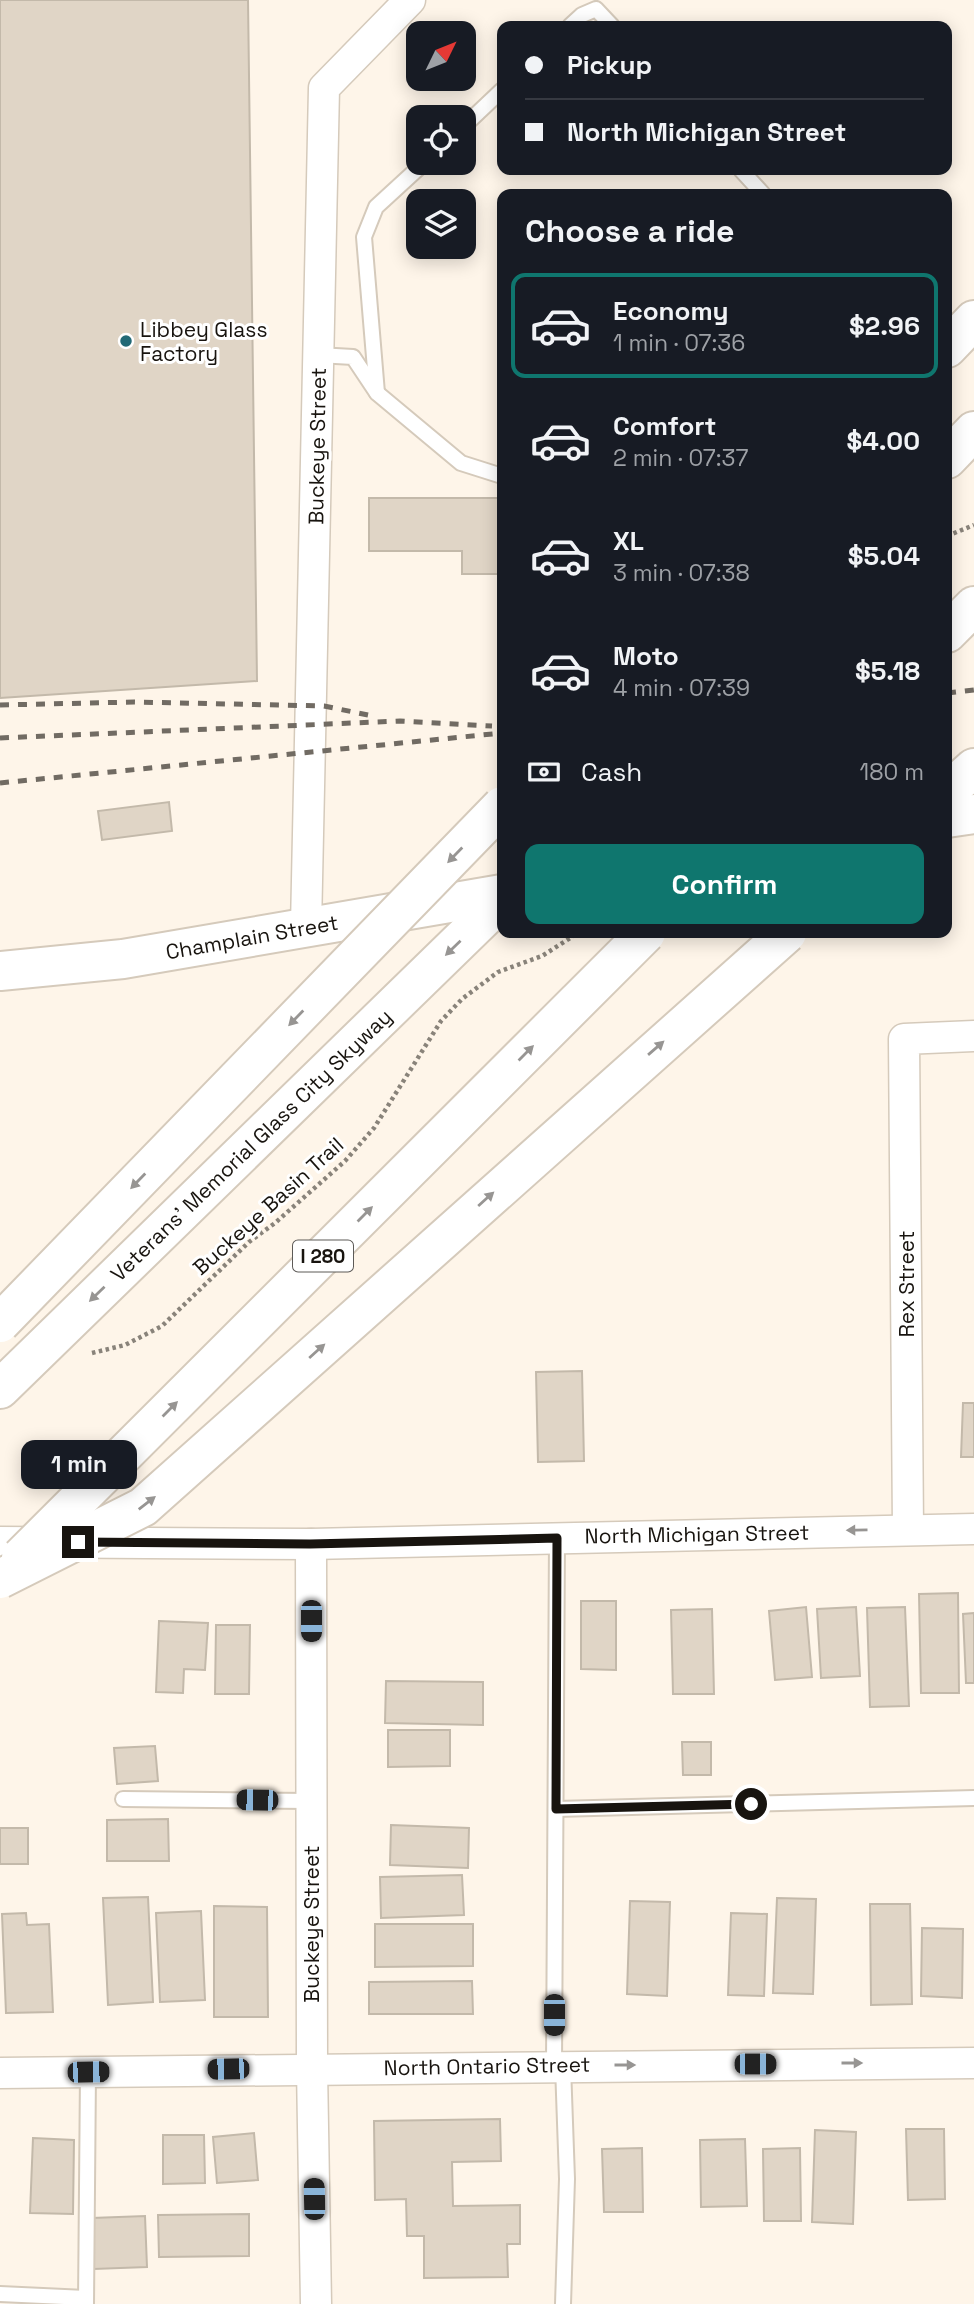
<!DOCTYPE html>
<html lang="en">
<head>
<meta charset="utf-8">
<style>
	:root { --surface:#171b24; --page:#20242c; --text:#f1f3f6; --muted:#9ea1a6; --line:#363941; --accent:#0f766e }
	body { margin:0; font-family:"Space Grotesk",sans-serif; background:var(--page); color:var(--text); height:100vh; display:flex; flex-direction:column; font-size:26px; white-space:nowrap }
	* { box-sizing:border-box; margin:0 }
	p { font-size:23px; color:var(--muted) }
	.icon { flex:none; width:38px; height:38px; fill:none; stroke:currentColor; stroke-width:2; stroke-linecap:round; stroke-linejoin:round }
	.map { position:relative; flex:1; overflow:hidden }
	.side { position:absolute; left:497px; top:189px; width:455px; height:749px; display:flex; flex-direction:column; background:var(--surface); border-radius:14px; box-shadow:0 4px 18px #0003 }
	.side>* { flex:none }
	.hud { position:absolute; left:497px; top:21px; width:455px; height:154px; border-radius:14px; box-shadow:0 4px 18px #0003; display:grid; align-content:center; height:154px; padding:0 28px; background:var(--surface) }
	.needle { width:46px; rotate:47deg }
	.tools { position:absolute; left:406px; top:21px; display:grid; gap:14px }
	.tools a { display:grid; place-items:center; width:70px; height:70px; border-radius:14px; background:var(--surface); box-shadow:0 4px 18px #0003; font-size:35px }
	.end { position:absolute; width:32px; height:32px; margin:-16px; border:9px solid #18140f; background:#fff; box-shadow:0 0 0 4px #fff }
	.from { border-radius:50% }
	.bubble { position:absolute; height:49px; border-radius:14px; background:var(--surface); box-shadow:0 4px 18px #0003; font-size:23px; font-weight:700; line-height:49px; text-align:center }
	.car { position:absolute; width:21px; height:42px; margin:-21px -10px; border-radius:9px; box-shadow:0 0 5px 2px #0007; background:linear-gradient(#222 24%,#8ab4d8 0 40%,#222 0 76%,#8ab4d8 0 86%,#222 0) }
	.hud b { display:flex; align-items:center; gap:24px; height:66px; font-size:26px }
	.hud b+b { border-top:2px solid var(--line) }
	.hud i { width:18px; height:18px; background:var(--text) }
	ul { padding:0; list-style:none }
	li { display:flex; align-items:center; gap:21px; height:105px; margin:0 14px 10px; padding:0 14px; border:4px solid transparent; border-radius:14px }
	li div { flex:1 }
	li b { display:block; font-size:26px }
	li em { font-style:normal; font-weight:700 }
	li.on { border-color:var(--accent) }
	li>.icon { width:63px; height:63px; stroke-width:1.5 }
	h2 { padding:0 28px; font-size:32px; line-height:84px }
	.pay { display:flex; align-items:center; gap:18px; height:77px; padding:0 28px; font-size:26px }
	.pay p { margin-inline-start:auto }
	.button { display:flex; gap:14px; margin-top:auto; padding:14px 28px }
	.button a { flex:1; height:80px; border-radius:14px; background:var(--accent); color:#fff; font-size:28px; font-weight:700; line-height:80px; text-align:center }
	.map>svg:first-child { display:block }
	.building { fill:#e0d5c6; stroke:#c3b9aa; stroke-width:2 }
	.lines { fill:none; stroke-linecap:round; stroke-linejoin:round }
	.service-casing { stroke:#d5cabb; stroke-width:18 }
	.minor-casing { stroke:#d5cabb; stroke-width:33 }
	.secondary-casing { stroke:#d5cabb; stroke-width:42 }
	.motorway-casing { stroke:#d5cabb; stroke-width:42 }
	.path { stroke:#89837a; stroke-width:4.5; stroke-dasharray:3.5 3.5; stroke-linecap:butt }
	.service { stroke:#fff; stroke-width:14 }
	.minor { stroke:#fff; stroke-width:30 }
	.secondary { stroke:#fff; stroke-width:38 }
	.motorway { stroke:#fff; stroke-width:38 }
	.rail { stroke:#716b63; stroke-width:5; stroke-dasharray:9 9; stroke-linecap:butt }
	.motorway-bridge-casing { stroke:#d5cabb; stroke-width:42; stroke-linecap:butt }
	.motorway-bridge { stroke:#fff; stroke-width:38 }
	.oneway { fill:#979593 }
	.route { stroke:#18140f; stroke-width:9 }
	.poi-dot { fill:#216976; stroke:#fff; stroke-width:2.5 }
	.labels { text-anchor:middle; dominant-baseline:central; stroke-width:6; stroke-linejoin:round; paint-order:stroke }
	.shield { fill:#fff; stroke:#5d5a57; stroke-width:2 }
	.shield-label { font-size:19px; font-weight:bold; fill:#18140f }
	.poi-label { font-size:21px; fill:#18140f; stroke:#fff; text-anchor:start }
	.street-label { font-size:21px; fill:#18140f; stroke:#fff }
</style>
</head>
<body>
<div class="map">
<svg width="974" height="2304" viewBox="0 0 974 2304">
	<rect width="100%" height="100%" fill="#fef5e9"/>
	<g class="building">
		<path d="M0,0H248L257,681L0,698Z"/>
		<path d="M369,498H502V574H462V551H369Z"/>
		<path d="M169,802L172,831L102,840L98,811Z"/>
		<path d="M582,1371L584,1461L538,1462L536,1372Z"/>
		<path d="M963,1403H974V1457H961Z"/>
		<path d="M958,1593L959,1693H921L919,1594Z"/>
		<path d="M581,1601H616V1670L581,1669Z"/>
		<path d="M806,1607L812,1677L775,1680L769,1611Z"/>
		<path d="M856,1607L860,1676L821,1678L817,1609Z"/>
		<path d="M905,1607L909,1706L870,1707L867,1608Z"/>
		<path d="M712,1609L714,1694H673L671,1610Z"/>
		<path d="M974,1613V1683H966L963,1614Z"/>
		<path d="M159,1621L208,1623L205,1670L184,1669L183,1693L156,1692Z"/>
		<path d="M216,1625H250L249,1694H215Z"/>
		<path d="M386,1681L483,1682V1725L385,1723Z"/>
		<path d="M388,1730H450V1766L388,1767Z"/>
		<path d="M682,1742H711V1775H683Z"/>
		<path d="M155,1746L158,1781L117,1784L114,1748Z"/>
		<path d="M168,1819L169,1861H107V1820Z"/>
		<path d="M391,1825L469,1828L468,1868L390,1865Z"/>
		<rect x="0" y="1828" width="28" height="36"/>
		<path d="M462,1875L464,1915L381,1918L380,1877Z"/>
		<path d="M148,1897L153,2002L108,2005L103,1898Z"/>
		<path d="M777,1898L816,1899L813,1994L773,1993Z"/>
		<path d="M630,1901L670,1902L667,1996L627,1994Z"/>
		<path d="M870,1904H910L912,2004L871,2005Z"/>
		<path d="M214,1906L267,1907L268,2017H214Z"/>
		<path d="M201,1911L205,2000L160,2002L156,1913Z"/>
		<path d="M26,1913L27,1925L49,1924L53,2012L6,2013L2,1914Z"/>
		<path d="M731,1913L767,1914L764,1996L728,1995Z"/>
		<path d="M375,1924H473V1966L375,1967Z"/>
		<path d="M922,1928L963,1929L962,1998L921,1996Z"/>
		<path d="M472,1981L473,2014H369V1982Z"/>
		<path d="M500,2119L501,2161L452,2162L453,2206L520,2205V2244H507L508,2277L424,2278V2236H407L406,2199L375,2200L374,2121Z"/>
		<path d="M906,2129H944L945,2199L908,2200Z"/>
		<path d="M815,2130L856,2132L853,2224L812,2222Z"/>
		<path d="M254,2133L258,2180L217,2183L213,2137Z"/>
		<path d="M163,2135H204L205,2183L163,2184Z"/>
		<path d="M33,2138L74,2140L73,2214L30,2213Z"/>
		<path d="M745,2139L747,2206L701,2207L700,2140Z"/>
		<path d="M642,2148L643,2212H604L602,2149Z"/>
		<path d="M800,2148L801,2221H764L763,2149Z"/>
		<path d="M249,2214V2256L159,2257L158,2215Z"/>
		<path d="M145,2216L147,2267L94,2269L92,2218Z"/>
	</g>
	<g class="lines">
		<g class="service-casing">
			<g id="service">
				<path d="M570,26L582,15L596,9L612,26"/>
				<path d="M464,126L502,90"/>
				<path d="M741,170L763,194"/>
				<path d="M318,355L353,357L377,393L461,463L502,476"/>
				<path d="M377,393L364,237L376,207L424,163"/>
				<path d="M123,1799L311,1801"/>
				<path d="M556,1809L974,1798"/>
				<path d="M554,2066L557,1538"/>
				<path d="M563,2066L567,2179L563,2304"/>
				<path d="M0,2294L86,2298"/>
				<path d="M86,2304L88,2072"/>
			</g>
		</g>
		<g class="minor-casing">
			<g id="minor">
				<path d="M306,927L324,88L410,0"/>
				<path d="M908,1529L904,1039L974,1036"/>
				<path d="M0,1542L311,1544L974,1529"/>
				<path d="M311,1544L312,2068L316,2304"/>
				<path d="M0,2073L974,2063"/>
			</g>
		</g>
		<g class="secondary-casing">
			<g id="secondary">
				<path d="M947,818L974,814"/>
				<path d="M0,971L123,959L502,894"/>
			</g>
		</g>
		<g class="motorway-casing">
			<g id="motorway">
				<path d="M947,348L974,320"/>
				<path d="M947,459L974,431"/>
				<path d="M947,633L974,606"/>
				<path d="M947,792L974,768"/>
				<path d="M0,1389L502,900"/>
			</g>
		</g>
		<g class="path">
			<path d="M947,536L974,525"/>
			<path d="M92,1353L125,1345L162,1326L249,1242L275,1223L345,1161L374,1128L441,1021L462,999L498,972L542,956L578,933"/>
		</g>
		<use href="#service" class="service"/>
		<use href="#minor" class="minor"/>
		<use href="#secondary" class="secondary"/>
		<use href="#motorway" class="motorway"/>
		<g class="rail">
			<path d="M947,693L974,690"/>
			<path d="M0,705L134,702L324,706L373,716"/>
			<path d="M0,738L400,721L492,726"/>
			<path d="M0,783L502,733"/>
		</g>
		<g class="motorway-bridge-casing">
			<g id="motorway-bridge">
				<path d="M0,1323L502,806"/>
				<path d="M21,1557L646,933"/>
				<path d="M0,1579L143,1507L787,933"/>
			</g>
		</g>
		<use href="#motorway-bridge" class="motorway-bridge"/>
	</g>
	<defs><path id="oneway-solid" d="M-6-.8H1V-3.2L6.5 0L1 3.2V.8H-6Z" transform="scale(1.75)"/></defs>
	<g class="oneway">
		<use href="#oneway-solid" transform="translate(455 855) rotate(134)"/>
		<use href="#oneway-solid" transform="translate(453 948) rotate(136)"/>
		<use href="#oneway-solid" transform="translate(296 1018) rotate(134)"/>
		<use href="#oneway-solid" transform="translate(656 1048) rotate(-41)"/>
		<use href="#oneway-solid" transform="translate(526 1053) rotate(-45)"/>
		<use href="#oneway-solid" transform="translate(138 1181) rotate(134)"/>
		<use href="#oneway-solid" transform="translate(486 1199) rotate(-42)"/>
		<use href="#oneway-solid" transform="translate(365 1214) rotate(-45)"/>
		<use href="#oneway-solid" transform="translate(97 1294) rotate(136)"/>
		<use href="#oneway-solid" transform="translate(317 1351) rotate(-42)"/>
		<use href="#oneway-solid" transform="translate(170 1409) rotate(-45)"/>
		<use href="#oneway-solid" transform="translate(147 1503) rotate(-38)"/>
		<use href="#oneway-solid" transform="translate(857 1530) rotate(179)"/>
		<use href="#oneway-solid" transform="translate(852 2063)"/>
		<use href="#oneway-solid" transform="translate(625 2065)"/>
	</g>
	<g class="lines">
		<path class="route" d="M78,1542L310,1544L557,1538L556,1809L751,1804"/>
	</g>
	<circle class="poi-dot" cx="126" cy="341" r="7"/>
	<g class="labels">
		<rect class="shield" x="293" y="1240.5" width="60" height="31" rx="5"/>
		<g class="shield-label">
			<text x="323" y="1256">I 280</text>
		</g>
		<g class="poi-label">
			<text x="140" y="329">Libbey Glass<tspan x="140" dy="24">Factory</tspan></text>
		</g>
		<g class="street-label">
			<text transform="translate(317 446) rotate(-89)">Buckeye Street</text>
			<text transform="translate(252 937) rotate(-10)">Champlain Street</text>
			<text transform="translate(251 1145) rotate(-44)">Veterans' Memorial Glass City Skyway</text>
			<text transform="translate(268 1206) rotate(-42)">Buckeye Basin Trail</text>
			<text transform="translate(906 1284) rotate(-90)">Rex Street</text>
			<text transform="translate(697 1534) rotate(-1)">North Michigan Street</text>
			<text transform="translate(311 1924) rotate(-90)">Buckeye Street</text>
			<text transform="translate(487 2066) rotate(-1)">North Ontario Street</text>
		</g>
	</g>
</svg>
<div class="tools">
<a><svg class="needle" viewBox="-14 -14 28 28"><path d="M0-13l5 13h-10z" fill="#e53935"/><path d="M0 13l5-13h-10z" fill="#9ea1a6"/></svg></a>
<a><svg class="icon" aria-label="locate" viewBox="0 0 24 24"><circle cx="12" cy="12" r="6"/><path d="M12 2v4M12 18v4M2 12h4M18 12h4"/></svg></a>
<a><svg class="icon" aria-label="layers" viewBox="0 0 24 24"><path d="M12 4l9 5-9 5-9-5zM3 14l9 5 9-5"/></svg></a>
</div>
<i class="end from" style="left:751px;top:1804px"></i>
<i class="end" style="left:78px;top:1542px"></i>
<div class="bubble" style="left:21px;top:1440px;width:116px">1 min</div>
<i class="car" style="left:311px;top:1621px;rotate:180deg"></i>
<i class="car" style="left:257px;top:1800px;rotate:271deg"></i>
<i class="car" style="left:554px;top:2015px;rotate:180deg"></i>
<i class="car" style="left:755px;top:2064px;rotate:90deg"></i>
<i class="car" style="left:228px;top:2069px;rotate:269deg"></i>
<i class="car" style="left:88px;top:2072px;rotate:89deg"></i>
<i class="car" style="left:314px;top:2199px;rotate:359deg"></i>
<div class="hud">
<b><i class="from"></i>Pickup</b>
<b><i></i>North Michigan Street</b>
</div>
<section class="side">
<h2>Choose a ride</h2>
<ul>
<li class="on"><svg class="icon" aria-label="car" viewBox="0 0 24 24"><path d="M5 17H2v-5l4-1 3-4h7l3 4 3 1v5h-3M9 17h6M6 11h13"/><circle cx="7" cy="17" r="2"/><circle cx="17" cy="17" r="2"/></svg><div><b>Economy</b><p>1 min · 07:36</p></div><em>$2.96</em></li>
<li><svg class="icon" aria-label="car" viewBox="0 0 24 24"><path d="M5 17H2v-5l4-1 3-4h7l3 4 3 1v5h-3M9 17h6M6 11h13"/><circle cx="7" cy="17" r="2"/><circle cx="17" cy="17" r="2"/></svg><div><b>Comfort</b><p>2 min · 07:37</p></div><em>$4.00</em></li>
<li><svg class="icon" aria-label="car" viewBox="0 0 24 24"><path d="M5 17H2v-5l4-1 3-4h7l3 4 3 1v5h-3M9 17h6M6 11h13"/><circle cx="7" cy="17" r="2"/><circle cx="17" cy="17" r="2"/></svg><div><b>XL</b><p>3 min · 07:38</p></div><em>$5.04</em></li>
<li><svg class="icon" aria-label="car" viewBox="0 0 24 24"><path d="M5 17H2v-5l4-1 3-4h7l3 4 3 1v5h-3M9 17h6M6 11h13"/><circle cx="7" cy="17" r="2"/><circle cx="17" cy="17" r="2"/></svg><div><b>Moto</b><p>4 min · 07:39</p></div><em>$5.18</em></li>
</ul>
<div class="pay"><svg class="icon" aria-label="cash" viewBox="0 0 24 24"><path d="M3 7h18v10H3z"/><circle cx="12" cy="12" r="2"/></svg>Cash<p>180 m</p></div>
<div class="button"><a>Confirm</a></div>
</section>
</div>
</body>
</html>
